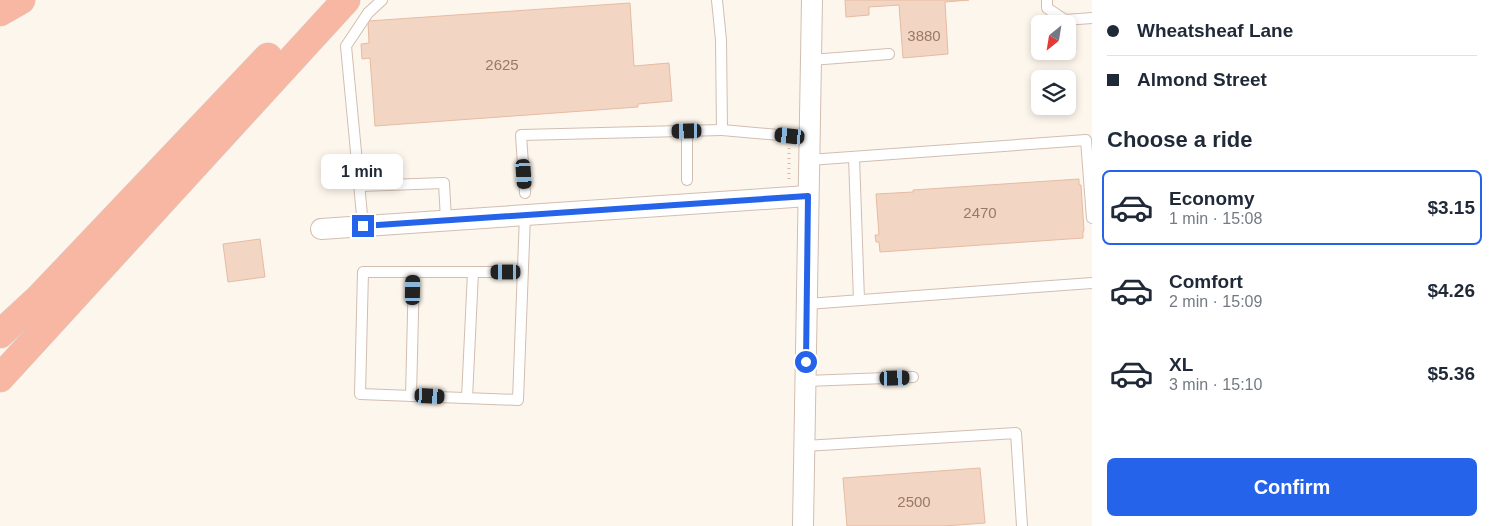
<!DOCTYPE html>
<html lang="en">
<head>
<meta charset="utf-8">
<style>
	:root { --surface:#fff; --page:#f2f2f3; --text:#1f2937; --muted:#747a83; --line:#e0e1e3; --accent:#2563eb }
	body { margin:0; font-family:Arial,sans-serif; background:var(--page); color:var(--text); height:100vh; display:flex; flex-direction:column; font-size:19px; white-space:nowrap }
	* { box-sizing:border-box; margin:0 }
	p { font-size:16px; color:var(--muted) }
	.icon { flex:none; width:28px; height:28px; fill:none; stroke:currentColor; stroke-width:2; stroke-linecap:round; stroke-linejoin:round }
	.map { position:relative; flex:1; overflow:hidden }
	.side { display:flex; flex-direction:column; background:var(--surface); width:400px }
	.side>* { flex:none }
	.banner { display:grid; align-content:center; height:110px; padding:0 15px; background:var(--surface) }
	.needle { width:32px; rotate:210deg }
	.controls { position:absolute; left:1031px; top:15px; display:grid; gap:10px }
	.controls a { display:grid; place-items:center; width:45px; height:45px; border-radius:8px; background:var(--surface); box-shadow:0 2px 8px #0003; font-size:25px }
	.end { position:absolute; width:22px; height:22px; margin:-11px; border:6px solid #2563eb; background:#fff; box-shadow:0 0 0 2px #fff }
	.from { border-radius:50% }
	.bubble { position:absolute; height:35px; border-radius:8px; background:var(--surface); box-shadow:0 2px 8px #0003; font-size:16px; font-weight:700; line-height:35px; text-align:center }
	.car { position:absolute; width:15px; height:30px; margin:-15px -8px; border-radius:6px; box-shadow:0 0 4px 1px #0007; background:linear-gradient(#222 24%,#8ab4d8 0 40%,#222 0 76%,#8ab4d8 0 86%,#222 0) }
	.banner b { display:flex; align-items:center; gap:18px; height:48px; font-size:19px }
	.banner b+b { border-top:1px solid var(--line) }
	.banner i { width:12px; height:12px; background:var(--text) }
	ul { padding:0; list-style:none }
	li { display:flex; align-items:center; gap:15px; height:75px; margin:0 10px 8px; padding:0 5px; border:2px solid transparent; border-radius:8px }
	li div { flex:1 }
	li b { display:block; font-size:19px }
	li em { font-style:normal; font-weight:700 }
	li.selected { border-color:var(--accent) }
	li>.icon { width:45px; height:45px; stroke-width:1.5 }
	h2 { padding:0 15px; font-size:22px; line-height:60px }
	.primary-button { display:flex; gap:10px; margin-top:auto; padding:10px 15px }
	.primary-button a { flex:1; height:58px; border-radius:8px; background:var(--accent); color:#fff; font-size:20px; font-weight:700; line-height:58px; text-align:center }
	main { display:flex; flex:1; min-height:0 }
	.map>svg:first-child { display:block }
	.building { fill:#f3d5c3; stroke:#e6bba3 }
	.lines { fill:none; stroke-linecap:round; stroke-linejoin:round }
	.service-casing { stroke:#d1beb0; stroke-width:12 }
	.minor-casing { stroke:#d1beb0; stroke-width:22 }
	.motorway-casing { stroke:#dad1cd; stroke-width:29 }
	.path { stroke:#d9b8a5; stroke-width:3; stroke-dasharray:1 4; stroke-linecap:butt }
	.service { stroke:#fff; stroke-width:10 }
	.minor { stroke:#fff; stroke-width:20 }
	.motorway { stroke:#f7b7a3; stroke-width:28 }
	.route { stroke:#2563eb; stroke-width:6 }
	.labels { text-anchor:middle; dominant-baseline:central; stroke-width:4; stroke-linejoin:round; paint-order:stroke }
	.number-label { font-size:15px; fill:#987a6a }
</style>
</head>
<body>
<main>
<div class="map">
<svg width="1092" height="526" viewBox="0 0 1092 526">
	<rect width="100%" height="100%" fill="#fdf6ec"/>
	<g class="building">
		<path d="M845,0H969L945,2L948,54L903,58L899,5L869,7V15L846,17Z"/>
		<path d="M630,3L634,66L669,63L672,101L638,104V107L375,126L370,58L362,59L361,44L369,43L368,21Z"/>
		<path d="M1079,179V185H1081L1084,231H1083V238L880,252L879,242H876L875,235H879L876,194L913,192V190Z"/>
		<path d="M260,239L265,277L228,282L223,244Z"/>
		<path d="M980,468L985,523L944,526H847L843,478Z"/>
	</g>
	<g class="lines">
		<g class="service-casing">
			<g id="service">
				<path d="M717,0L721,40L722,130L790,136L809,140"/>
				<path d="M1047,0V8L1065,20L1092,18"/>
				<path d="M811,60L889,54"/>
				<path d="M687,131V180"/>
				<path d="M854,157L859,300"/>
				<path d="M809,160L1086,140L1092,218"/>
				<path d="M360,186L444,183L446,220"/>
				<path d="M525,193L521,135L722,130"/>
				<path d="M363,226L346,46L368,13L382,0"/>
				<path d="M523,272H363L360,394L518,400L525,215"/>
				<path d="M807,304L1092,283"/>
				<path d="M806,381L913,377"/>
				<path d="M411,396L414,272"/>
				<path d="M467,398L473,272"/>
				<path d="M805,446L1016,433L1022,526"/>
			</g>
		</g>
		<g class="minor-casing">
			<g id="minor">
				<path d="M321,229L808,196"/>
				<path d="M803,526L812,0"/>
			</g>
		</g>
		<g class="motorway-casing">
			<g id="motorway">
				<path d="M0,12L21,0"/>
				<path d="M0,334L39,298L268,57"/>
				<path d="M0,378L346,0"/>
			</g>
		</g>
		<path class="path" d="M789,179V148"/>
		<use href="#service" class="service"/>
		<use href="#minor" class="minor"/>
		<use href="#motorway" class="motorway"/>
	</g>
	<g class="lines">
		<path class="route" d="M363,226L808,196L806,362"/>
	</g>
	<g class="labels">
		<g class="number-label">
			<text x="924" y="35">3880</text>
			<text x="502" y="64">2625</text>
			<text x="980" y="212">2470</text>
			<text x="914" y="501">2500</text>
		</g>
	</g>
</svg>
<div class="controls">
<a><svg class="needle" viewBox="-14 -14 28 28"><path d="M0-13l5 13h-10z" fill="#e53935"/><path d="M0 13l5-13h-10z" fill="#747a83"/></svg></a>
<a><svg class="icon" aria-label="layers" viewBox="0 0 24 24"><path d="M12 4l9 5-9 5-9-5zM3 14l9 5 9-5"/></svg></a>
</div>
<i class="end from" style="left:806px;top:362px"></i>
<i class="end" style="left:363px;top:226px"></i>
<div class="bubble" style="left:321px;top:154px;width:82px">1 min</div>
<i class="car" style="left:687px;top:131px;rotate:269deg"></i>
<i class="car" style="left:790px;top:136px;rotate:276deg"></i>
<i class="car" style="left:524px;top:174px;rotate:176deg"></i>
<i class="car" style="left:506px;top:272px;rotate:270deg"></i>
<i class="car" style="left:413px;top:290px;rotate:1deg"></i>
<i class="car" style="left:895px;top:378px;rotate:88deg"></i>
<i class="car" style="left:430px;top:396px;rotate:93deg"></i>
</div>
<section class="side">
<div class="banner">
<b><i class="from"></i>Wheatsheaf Lane</b>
<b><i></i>Almond Street</b>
</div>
<h2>Choose a ride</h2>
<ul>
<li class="selected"><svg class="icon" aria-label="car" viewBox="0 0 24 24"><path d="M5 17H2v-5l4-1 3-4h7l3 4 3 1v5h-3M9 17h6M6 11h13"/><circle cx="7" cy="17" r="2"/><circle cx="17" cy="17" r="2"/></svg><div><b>Economy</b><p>1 min · 15:08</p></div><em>$3.15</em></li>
<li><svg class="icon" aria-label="car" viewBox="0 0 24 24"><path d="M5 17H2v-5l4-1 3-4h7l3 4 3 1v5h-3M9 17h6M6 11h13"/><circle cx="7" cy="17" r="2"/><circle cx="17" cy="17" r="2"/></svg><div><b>Comfort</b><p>2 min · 15:09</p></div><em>$4.26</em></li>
<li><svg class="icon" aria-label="car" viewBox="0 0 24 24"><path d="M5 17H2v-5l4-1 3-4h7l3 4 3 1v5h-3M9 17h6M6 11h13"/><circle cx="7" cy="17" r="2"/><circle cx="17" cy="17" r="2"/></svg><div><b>XL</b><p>3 min · 15:10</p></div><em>$5.36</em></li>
</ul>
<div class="primary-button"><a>Confirm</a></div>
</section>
</main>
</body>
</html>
